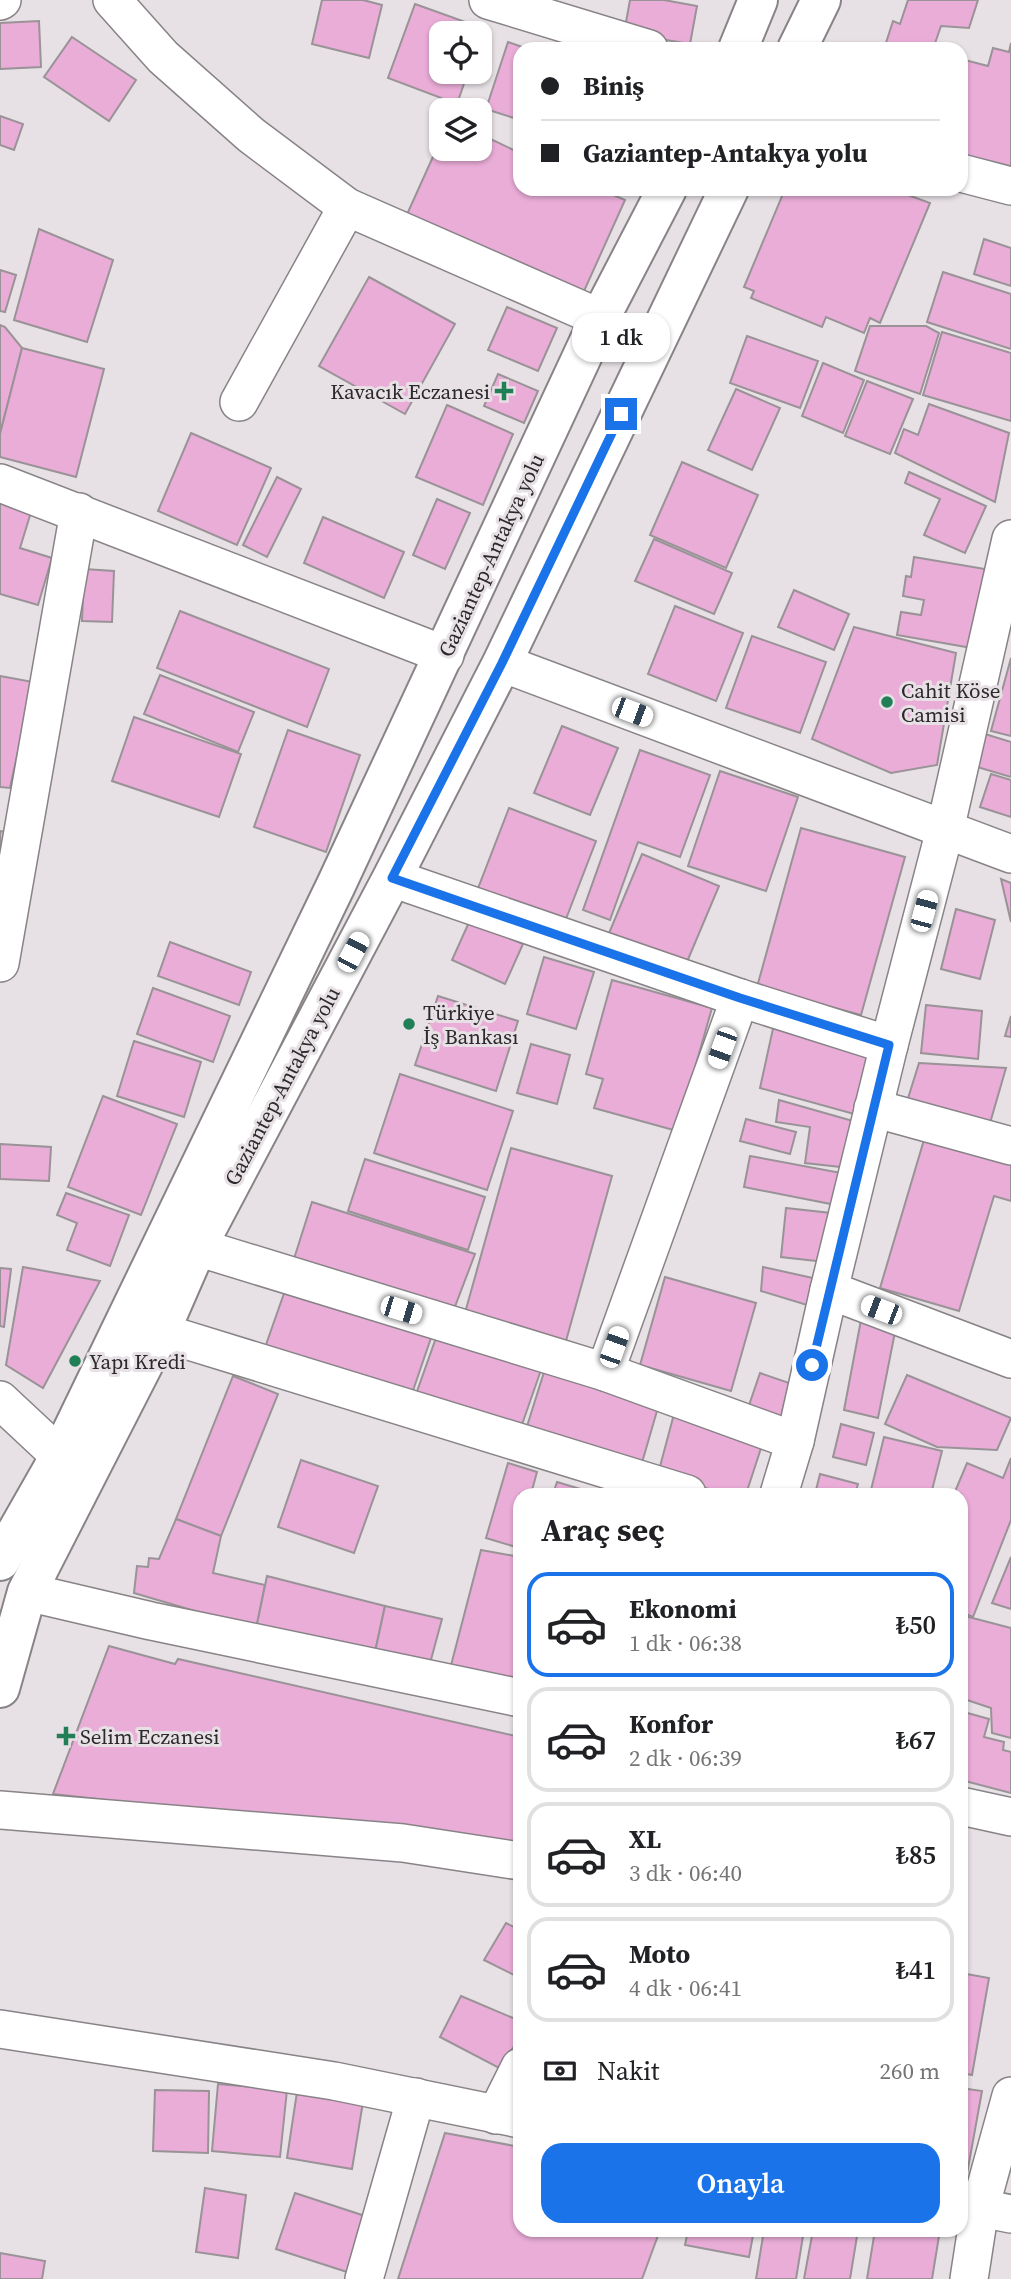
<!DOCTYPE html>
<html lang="tr">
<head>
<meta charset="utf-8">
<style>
	:root { --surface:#fff; --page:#f2f2f2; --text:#202124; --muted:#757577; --line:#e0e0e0; --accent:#1a73e8 }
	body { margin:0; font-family:"Source Serif 4",serif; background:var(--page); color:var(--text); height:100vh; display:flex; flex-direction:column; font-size:26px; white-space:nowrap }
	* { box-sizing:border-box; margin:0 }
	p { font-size:23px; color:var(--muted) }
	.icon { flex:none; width:38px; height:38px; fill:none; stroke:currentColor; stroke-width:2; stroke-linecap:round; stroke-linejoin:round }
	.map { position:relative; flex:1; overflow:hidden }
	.panel { position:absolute; left:513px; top:1488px; width:455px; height:749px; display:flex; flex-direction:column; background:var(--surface); border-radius:21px; box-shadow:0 2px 5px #0004 }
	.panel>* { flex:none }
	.hud { position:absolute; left:513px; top:42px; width:455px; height:154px; border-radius:21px; box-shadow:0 2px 5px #0004; display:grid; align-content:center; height:154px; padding:0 28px; background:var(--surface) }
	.fabs { position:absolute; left:429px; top:21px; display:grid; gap:14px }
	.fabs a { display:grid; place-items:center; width:63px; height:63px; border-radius:14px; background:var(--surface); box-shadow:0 2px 5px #0004; font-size:35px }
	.end { position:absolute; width:32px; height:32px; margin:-16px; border:9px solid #1a73e8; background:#fff; box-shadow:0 0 0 4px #fff }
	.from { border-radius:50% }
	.bubble { position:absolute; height:49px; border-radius:21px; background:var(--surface); box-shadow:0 2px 5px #0004; font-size:23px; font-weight:600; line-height:49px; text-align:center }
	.car { position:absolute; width:21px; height:42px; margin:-21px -10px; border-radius:9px; box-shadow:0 0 5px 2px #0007; background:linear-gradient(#fff 24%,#345 0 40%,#fff 0 76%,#345 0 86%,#fff 0) }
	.hud b { display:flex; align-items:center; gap:24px; height:66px; font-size:26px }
	.hud b+b { border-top:2px solid var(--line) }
	.hud i { width:18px; height:18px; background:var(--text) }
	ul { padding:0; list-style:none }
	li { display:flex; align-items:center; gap:21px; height:105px; margin:0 14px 10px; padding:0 14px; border:4px solid var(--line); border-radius:21px }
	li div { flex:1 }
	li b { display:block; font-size:26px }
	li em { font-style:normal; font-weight:600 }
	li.current { border-color:var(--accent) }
	li>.icon { width:63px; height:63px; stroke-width:1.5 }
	h2 { padding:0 28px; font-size:32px; line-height:84px }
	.pay { display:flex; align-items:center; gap:18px; height:77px; padding:0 28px; font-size:26px }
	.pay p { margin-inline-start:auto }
	.action { display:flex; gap:14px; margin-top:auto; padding:14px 28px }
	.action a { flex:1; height:80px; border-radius:21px; background:var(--accent); color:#fff; font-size:28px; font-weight:600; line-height:80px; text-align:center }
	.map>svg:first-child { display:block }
	.building { fill:#eaadd8; stroke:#999397; stroke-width:2 }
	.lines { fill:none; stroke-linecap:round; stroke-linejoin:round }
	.minor-casing { stroke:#888387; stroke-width:40 }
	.major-casing { stroke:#888387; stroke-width:42 }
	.minor { stroke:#fff; stroke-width:37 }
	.major { stroke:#fff; stroke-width:38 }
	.route { stroke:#1a73e8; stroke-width:9 }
	.poi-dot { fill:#207f56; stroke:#e7e1e5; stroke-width:2.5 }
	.labels { text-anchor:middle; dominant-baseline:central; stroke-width:6; stroke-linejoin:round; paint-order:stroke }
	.poi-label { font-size:21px; fill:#2b292b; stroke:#e7e1e5; text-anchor:start }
	.street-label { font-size:21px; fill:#2b292b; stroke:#e7e1e5 }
</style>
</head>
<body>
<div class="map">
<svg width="1011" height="2279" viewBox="0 0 1011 2279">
	<rect width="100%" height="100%" fill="#e7e1e5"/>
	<g class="building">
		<path d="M322,0H363L382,5L369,58L312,44Z"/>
		<path d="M630,0H664L697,6L690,44L624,33Z"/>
		<path d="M908,0H978L969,28L941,26L933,49H884L893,21L900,24Z"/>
		<path d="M415,4L485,29L480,42V33H441V72H468L457,104L388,78Z"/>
		<path d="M39,21L41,67L0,69V23Z"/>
		<path d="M72,37L136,80L109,121L44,77Z"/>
		<path d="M508,42L528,49H520V120L486,109Z"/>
		<path d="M1011,43V172L961,158V59L988,66L993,48L1009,52Z"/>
		<path d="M0,116L23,124L14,150L0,145Z"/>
		<path d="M480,134L520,153V189H600L625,200L580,300L404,221L441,139V149H480Z"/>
		<path d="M785,189H911L908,195L930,203L880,323L870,318L864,333L826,317L822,327L751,298L754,291L744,287Z"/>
		<path d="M39,229L113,260L87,342L14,320Z"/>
		<path d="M984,239L1011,248V286L974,274Z"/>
		<path d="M0,270L16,275L5,312L0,311Z"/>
		<path d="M943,272L1011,294V349L927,322Z"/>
		<path d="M369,277L455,324L405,414L319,366Z"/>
		<path d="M507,307L557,328L538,371L488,350Z"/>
		<path d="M0,325L5,327L22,348L0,434Z"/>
		<path d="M870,326H926L939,333L920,394L855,371Z"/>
		<path d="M942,332L1011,353V421L923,395Z"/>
		<path d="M747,336L818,361L800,408L730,383Z"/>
		<path d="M22,348L104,369L76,477L0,457V434Z"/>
		<path d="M823,363L864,380L843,433L802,416Z"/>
		<path d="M498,374L538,391L524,423L484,406Z"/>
		<path d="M867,381L913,399L890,454L845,436Z"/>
		<path d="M736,389L780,408L752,470L708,450Z"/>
		<path d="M929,404L1009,433L995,502L895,453L904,429L918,435Z"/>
		<path d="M447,405L513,434L483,505L416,477Z"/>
		<path d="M191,433L271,468L237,545L158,511Z"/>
		<path d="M682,462L758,495L726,568L650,535Z"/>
		<path d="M909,472L986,506L965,553L924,535L940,499L905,483Z"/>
		<path d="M277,477L301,489L267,557L243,545Z"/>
		<path d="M0,499L32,509L20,548L52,558L38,605L0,594Z"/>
		<path d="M437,499L470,513L445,569L413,555Z"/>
		<path d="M323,517L404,552L384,598L304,563Z"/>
		<path d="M654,539L732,573L714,614L635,581Z"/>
		<path d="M914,557L985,569L972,648L897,635L901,612L921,615L924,600L903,596L906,576L911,577Z"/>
		<path d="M84,569L114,571L112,622L82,621Z"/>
		<path d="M794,590L849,614L834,650L778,627Z"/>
		<path d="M675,606L743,633L716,701L648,674Z"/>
		<path d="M180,611L329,669L307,727L157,668Z"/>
		<path d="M854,627L956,653L937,765L891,773L812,739Z"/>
		<path d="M752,636L826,662L800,733L726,708Z"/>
		<path d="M1011,658V736L991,731Z"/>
		<path d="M160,675L254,712L238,752L144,714Z"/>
		<path d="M0,676L33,682L10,788L0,787Z"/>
		<path d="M134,717L241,754L219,817L112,781Z"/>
		<path d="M562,726L618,748L590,815L534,793Z"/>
		<path d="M288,730L360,755L326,852L254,827Z"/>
		<path d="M985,734L1011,742V777L974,766Z"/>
		<path d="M640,750L710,775L680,857L638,842L610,920L583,910Z"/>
		<path d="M720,771L798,797L766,891L688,866Z"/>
		<path d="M991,774L1011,780V817L980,807Z"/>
		<path d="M509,808L596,841L564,924L477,891Z"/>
		<path d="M801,828L905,857L861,1015L757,987Z"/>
		<path d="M0,831L6,832L0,872Z"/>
		<path d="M642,854L719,886L684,969L607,938Z"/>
		<path d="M1001,879L1011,883V922Z"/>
		<path d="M956,909L995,920L980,979L941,969Z"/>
		<path d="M470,920L523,944L505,984L452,960Z"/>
		<path d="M170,942L251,972L239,1005L158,976Z"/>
		<path d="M544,957L594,972L576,1029L527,1014Z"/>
		<path d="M612,980L712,1008L677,1131L594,1108L603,1079L586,1074Z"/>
		<path d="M153,988L230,1016L213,1062L137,1034Z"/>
		<path d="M438,996L518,1021L496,1091L415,1065Z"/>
		<path d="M926,1005L982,1011L978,1059L921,1053Z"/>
		<path d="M1011,1016V1037L1005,1036Z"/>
		<path d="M774,1024L880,1059L865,1117L760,1088Z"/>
		<path d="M134,1041L201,1062L184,1117L117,1096Z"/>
		<path d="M531,1044L570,1055L557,1104L517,1093Z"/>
		<path d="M919,1063L1006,1068L990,1123L905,1108Z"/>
		<path d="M400,1074L513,1111L487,1190L374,1153Z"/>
		<path d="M103,1096L177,1124L141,1215L68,1187Z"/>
		<path d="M779,1100L860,1123L858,1169L805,1163L810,1127L776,1122Z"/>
		<path d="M746,1119L796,1132L790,1154L740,1141Z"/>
		<path d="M926,1133L1011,1158V1201L994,1196L959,1311L880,1288Z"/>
		<path d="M0,1144L51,1147L49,1181L0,1179Z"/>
		<path d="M511,1148L612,1176L564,1348L463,1320Z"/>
		<path d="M750,1156L852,1175L846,1207L744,1187Z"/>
		<path d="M365,1159L485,1197L468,1250L348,1211Z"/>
		<path d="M66,1193L129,1215L110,1266L67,1250L77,1223L57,1215Z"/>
		<path d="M312,1202L475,1254L451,1317L292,1265Z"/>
		<path d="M786,1208L840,1214L834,1263L781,1257Z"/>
		<path d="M23,1267L100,1281L43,1388L6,1365Z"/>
		<path d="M763,1267L822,1280L820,1309L761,1291Z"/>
		<path d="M0,1268L11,1269L4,1327L0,1326Z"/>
		<path d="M665,1277L756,1303L731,1391L640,1365Z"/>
		<path d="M288,1282L433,1332L408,1405L262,1356Z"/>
		<path d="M861,1320L896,1327L878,1418L844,1410Z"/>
		<path d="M437,1335L541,1370L518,1436L414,1400Z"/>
		<path d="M545,1369L659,1404L639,1473L523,1439Z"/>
		<path d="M760,1373L801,1387L787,1427L746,1414Z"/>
		<path d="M907,1375L1011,1418L997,1450L937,1447L885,1424Z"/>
		<path d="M233,1376L278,1394L221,1536L176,1519Z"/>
		<path d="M674,1414L763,1442L746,1494H726L658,1474Z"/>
		<path d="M841,1424L874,1433L866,1465L833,1457Z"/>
		<path d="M884,1437L942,1451L931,1494H870Z"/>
		<path d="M1011,1458V1520L973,1617L961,1612V1494H954L967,1463L1003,1478Z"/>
		<path d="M301,1460L378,1486L354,1553L278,1527Z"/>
		<path d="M508,1463L537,1472L531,1494H520V1534L516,1547L486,1538Z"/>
		<path d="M820,1474L858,1484L855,1494H815Z"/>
		<path d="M557,1482L597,1494H553Z"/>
		<path d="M176,1519L221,1536L213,1573L265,1585L256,1629L134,1593L137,1566L148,1567L149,1558L159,1559Z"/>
		<path d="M481,1550L520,1557V1689L449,1673Z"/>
		<path d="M1011,1557V1609L992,1603Z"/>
		<path d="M267,1576L385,1606L375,1652L256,1629Z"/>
		<path d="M385,1606L442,1619L429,1667L375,1652Z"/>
		<path d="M961,1615L1011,1628V1738L992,1733L991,1708L961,1698Z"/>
		<path d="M109,1646L175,1664L178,1659L520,1737V1846L53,1794Z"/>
		<path d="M964,1712L989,1719L984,1737L1004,1742L1003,1750L1011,1752V1793L961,1780V1723Z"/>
		<path d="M506,1923L520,1930V1978L484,1960Z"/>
		<path d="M961,1973L989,1978L972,2075L961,2073Z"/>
		<path d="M461,1996L520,2021V2035L501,2069L440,2037Z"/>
		<path d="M218,2084L287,2090L280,2157L212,2151Z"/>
		<path d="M961,2088L982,2091L965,2185L961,2184Z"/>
		<path d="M155,2090L209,2091L208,2153L153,2151Z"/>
		<path d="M297,2092L363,2102L352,2169L287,2158Z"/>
		<path d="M445,2133L520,2147V2230H660L642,2279H398Z"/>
		<path d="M205,2188L246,2195L238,2258L196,2252Z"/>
		<path d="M295,2193L368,2217L350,2273L276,2249Z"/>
		<path d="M688,2230H754L749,2257L685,2245Z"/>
		<path d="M764,2230H804L796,2279H756Z"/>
		<path d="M813,2230H858L850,2279H804Z"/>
		<path d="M875,2230H940L932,2279H867Z"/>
		<path d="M0,2253L45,2261L42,2279H0Z"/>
	</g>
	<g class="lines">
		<g class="minor-casing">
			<g id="minor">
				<path d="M112,0L163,57L251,135L347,207L600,318"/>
				<path d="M488,0L649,49"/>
				<path d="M0,1L2,0"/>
				<path d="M961,173L1011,186"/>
				<path d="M239,402L347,207"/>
				<path d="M0,483L445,655"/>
				<path d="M1011,539L945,830L889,1045L829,1290L1011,1359"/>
				<path d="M502,663L1011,854"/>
				<path d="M392,878L740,998L889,1045"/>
				<path d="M0,963L79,512"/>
				<path d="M873,1108L1011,1146"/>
				<path d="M197,1247L605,1372L795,1441"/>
				<path d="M160,1332L687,1494"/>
				<path d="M605,1372L740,998"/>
				<path d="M0,1400L60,1456"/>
				<path d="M779,1494L795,1441L829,1290"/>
				<path d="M27,1592L151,1621L520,1698"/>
				<path d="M961,1806L1011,1817"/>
				<path d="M0,1810L403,1843L520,1861"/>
				<path d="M0,2029L334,2081L520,2119"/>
				<path d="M496,2115L520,2067"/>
				<path d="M961,2204L1011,2214"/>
				<path d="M364,2279L416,2097"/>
				<path d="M969,2279L980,2208L1011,2096"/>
			</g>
		</g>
		<g class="major-casing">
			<g id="major">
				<path d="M738,49L758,0"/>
				<path d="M797,49L821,0"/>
				<path d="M0,1561L60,1456L336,885L600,318L667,189"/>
				<path d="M0,1688L27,1592L160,1332L197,1247L392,878L502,663L729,189"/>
			</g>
		</g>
		<use href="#minor" class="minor"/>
		<use href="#major" class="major"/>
	</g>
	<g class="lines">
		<path class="route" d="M621,414L502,663L392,878L740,998L889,1045L812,1365"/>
	</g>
	<g class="poi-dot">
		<path d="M500.5 380.5h7v7h7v7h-7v7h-7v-7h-7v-7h7z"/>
		<circle cx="887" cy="702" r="7"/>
		<circle cx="409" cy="1024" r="7"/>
		<circle cx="75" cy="1361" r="7"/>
		<path d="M62.5 1725.5h7v7h7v7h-7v7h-7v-7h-7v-7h7z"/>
	</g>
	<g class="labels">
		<g class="poi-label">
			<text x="490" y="391" text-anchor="end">Kavacık Eczanesi</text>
			<text x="901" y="690">Cahit Köse<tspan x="901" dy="24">Camisi</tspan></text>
			<text x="423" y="1012">Türkiye<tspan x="423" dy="24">İş Bankası</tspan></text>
			<text x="89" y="1361">Yapı Kredi</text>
			<text x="80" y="1736">Selim Eczanesi</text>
		</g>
		<g class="street-label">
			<text transform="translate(491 555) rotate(-65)">Gaziantep-Antakya yolu</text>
			<text transform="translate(282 1086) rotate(-62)">Gaziantep-Antakya yolu</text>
		</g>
	</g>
</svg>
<div class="fabs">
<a><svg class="icon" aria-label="locate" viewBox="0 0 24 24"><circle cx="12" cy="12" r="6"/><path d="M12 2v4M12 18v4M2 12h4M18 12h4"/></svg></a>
<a><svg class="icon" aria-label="layers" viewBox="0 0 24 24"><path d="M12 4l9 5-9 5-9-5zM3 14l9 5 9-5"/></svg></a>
</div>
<i class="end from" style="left:812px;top:1365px"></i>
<i class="end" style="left:621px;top:414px"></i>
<div class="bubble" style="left:572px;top:313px;width:98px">1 dk</div>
<i class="car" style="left:632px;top:712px;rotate:111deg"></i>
<i class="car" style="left:924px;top:911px;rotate:15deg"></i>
<i class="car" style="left:353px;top:952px;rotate:28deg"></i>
<i class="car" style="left:722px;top:1048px;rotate:200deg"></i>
<i class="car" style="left:401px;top:1310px;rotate:107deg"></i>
<i class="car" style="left:881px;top:1310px;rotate:291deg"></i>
<i class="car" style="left:614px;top:1347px;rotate:20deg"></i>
<div class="hud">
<b><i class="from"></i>Biniş</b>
<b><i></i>Gaziantep-Antakya yolu</b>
</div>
<section class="panel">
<h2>Araç seç</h2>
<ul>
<li class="current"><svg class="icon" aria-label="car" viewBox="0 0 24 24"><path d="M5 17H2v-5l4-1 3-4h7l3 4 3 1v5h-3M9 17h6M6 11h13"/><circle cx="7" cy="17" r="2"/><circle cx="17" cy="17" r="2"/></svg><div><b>Ekonomi</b><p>1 dk · 06:38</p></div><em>₺50</em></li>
<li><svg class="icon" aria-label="car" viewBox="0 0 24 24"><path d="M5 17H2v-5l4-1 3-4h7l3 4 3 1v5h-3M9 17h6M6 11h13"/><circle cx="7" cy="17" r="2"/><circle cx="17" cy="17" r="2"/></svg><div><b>Konfor</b><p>2 dk · 06:39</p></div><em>₺67</em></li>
<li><svg class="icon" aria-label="car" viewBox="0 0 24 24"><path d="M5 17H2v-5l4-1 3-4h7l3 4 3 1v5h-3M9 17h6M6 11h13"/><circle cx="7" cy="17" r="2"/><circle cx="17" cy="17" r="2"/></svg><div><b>XL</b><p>3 dk · 06:40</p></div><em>₺85</em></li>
<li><svg class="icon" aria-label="car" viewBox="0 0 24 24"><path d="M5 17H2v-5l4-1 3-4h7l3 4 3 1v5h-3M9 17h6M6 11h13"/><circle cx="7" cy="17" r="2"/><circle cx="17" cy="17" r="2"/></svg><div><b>Moto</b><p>4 dk · 06:41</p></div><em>₺41</em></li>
</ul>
<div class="pay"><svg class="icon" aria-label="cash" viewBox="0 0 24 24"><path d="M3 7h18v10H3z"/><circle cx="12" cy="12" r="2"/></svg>Nakit<p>260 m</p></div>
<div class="action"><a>Onayla</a></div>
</section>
</div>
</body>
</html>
